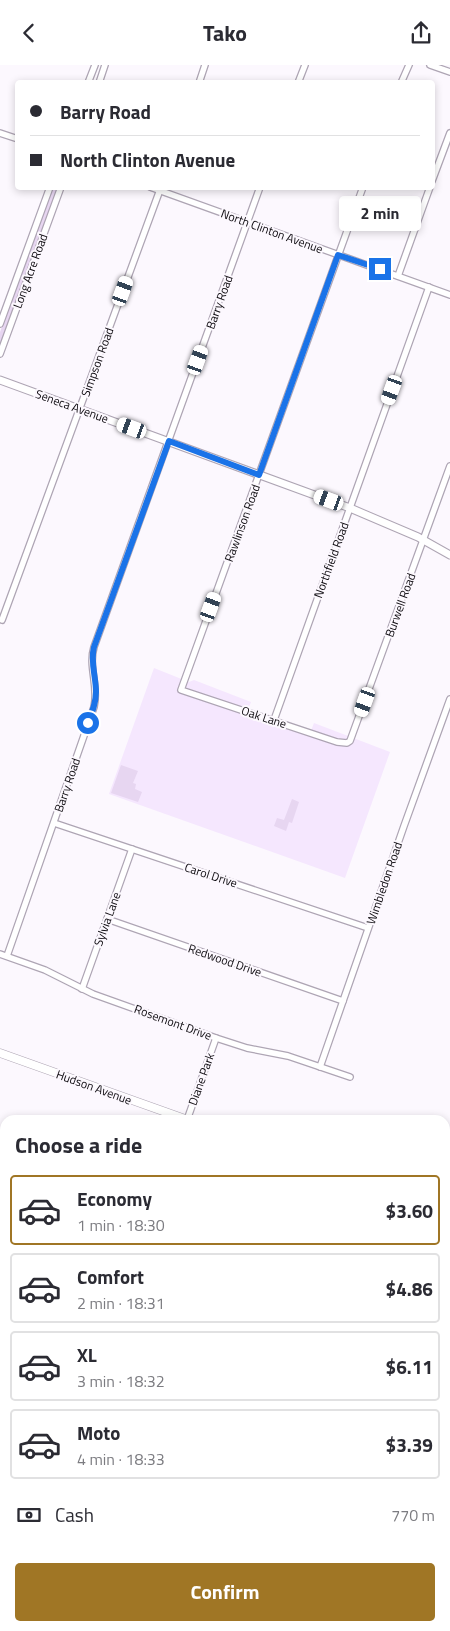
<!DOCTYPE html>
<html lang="en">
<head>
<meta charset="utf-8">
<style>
	:root { --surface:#fff; --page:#f2f2f3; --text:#2b2b33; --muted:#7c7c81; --line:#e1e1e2; --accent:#a07625 }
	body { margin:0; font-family:"Titillium Web",sans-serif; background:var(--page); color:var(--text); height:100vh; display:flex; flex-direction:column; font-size:19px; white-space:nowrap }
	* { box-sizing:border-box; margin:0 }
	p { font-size:16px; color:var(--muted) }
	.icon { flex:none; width:28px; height:28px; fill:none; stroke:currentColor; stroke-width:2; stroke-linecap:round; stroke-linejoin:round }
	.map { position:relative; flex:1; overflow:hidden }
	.details { position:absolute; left:0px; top:1050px; width:450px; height:516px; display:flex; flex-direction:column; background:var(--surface); border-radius:15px 15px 0 0; box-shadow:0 2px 8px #0003 }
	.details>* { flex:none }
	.banner { position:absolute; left:15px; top:15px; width:420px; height:110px; border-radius:5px; box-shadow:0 2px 8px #0003; display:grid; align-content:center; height:110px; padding:0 15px; background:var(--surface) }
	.end { position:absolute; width:22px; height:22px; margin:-11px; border:6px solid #1a73e8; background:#fff; box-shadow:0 0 0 2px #fff }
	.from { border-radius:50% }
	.bubble { position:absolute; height:35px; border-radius:5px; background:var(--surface); box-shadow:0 2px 8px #0003; font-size:16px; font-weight:700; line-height:35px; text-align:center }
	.car { position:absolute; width:15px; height:30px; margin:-15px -8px; border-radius:6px; box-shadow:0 0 4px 1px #0007; background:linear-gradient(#fff 24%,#345 0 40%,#fff 0 76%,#345 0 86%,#fff 0) }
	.banner b { display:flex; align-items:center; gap:18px; height:48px; font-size:19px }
	.banner b+b { border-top:1px solid var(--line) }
	.banner i { width:12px; height:12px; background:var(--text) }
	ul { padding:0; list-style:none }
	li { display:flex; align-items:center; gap:15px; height:70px; margin:0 10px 8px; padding:0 5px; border:2px solid var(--line); border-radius:5px }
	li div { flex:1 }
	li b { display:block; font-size:19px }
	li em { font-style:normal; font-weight:700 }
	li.current { border-color:var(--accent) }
	li>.icon { width:45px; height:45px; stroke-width:1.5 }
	h2 { padding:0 15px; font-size:22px; line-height:60px }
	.pay { display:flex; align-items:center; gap:12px; height:55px; padding:0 15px; font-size:19px }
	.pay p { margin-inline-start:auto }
	.button { display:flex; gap:10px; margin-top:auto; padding:10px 15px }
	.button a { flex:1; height:58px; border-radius:5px; background:var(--accent); color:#fff; font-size:20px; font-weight:700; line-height:58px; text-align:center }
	header { display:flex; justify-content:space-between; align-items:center; height:65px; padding:0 15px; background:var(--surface); font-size:22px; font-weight:700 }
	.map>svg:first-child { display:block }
	.built { fill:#f5e7fe }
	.green { fill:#e7d6f1 }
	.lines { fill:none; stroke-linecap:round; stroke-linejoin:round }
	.minor-casing { stroke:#aea5b4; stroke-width:8 }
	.tertiary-casing { stroke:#aea5b4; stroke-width:9 }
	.secondary-casing { stroke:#aea5b4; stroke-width:9 }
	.minor { stroke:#fff; stroke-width:5.5 }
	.tertiary { stroke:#fff; stroke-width:7 }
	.secondary { stroke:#fff; stroke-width:8 }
	.route { stroke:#1a73e8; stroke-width:6 }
	.labels { text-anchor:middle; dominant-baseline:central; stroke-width:4; stroke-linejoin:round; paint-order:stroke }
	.street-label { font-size:12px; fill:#0e0b10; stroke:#fcf8fe }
</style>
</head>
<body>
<header><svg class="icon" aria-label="back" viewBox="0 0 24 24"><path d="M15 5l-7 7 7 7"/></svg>Tako<svg class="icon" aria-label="share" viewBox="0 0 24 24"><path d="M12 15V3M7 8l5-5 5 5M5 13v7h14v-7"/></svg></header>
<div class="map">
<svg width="450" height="1566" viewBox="0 0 450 1566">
	<rect width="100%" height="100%" fill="#fcf8fe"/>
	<g class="built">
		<path d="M154,603L189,617L194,615L251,637L246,650L309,671L314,658L390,687L345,813L109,729Z"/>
		<path d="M445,1098L450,1099V1136L445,1134Z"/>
		<path d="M445,1156L450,1158V1214L445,1212Z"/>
		<path d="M0,1434L5,1436V1561H42L38,1566H0Z"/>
	</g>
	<g class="green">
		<path d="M53,123H58L0,282V267Z"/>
		<path d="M121,700L138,706L133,718L136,719L135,724L142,727L138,737L111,728Z"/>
		<path d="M292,734L299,737L292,758L289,757L286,766L274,761L277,753L284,755Z"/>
	</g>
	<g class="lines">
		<g class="minor-casing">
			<g id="minor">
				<path d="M430,0L450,7"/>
				<path d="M88,18L95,0"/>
				<path d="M99,18L105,0"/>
				<path d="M199,18L205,0"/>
				<path d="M298,18L305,0"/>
				<path d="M401,18L409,0"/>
				<path d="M0,68L18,74"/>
				<path d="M432,116L450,68"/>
				<path d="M150,122L450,230"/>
				<path d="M363,122L181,625L337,677L347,678L350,676L450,401"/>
				<path d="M398,211L430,122"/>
				<path d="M0,259L50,122"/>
				<path d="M0,289L61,122"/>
				<path d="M2,555L161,122"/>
				<path d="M274,655L429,222"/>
				<path d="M54,758L368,863"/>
				<path d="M107,854L343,936"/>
				<path d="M0,889L45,905L93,929L216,973L247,983L288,991L350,1012"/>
				<path d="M7,891L94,642C99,621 88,602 94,582L260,122"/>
				<path d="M82,924L132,784"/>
				<path d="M320,1002L404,761L450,634"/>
				<path d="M187,1055L216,973"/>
				<path d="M0,1129L5,1131"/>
				<path d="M0,1226L5,1213"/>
				<path d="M445,1276L450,1262"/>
				<path d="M445,1283L450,1284"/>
				<path d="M0,1303L3,1294"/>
				<path d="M445,1369L450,1356"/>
				<path d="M445,1481L450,1483"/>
				<path d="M109,1561L122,1566"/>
				<path d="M338,1566L340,1561"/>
			</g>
		</g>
		<g class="tertiary-casing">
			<path id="tertiary" d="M0,315L350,443L418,472L450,490"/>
		</g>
		<g class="secondary-casing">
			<g id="secondary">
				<path d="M0,988L188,1055"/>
				<path d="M445,1147L450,1149"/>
			</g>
		</g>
		<use href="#minor" class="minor"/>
		<use href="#tertiary" class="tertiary"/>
		<use href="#secondary" class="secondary"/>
	</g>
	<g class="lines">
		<path class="route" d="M88,658C92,648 96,638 96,627C96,611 90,597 94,582L169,376L259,410L338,190L380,204"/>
	</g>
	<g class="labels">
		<g class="street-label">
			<text transform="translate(272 166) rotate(20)">North Clinton Avenue</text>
			<text transform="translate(30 206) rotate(-70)">Long Acre Road</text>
			<text transform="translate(219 237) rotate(-70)">Barry Road</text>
			<text transform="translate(97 297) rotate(-70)">Simpson Road</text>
			<text transform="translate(72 341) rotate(20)">Seneca Avenue</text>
			<text transform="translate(242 458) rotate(-70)">Rawlinson Road</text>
			<text transform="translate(331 495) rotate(-70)">Northfield Road</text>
			<text transform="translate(400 540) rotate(-70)">Burwell Road</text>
			<text transform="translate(264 652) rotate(18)">Oak Lane</text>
			<text transform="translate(67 720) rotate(-71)">Barry Road</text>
			<text transform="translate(211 810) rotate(18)">Carol Drive</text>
			<text transform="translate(384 818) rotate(-71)">Wimbledon Road</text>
			<text transform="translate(107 854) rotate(-70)">Sylvia Lane</text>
			<text transform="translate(225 895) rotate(19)">Redwood Drive</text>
			<text transform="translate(173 957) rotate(20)">Rosemont Drive</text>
			<text transform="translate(201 1014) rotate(-70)">Diane Park</text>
			<text transform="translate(94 1022) rotate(20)">Hudson Avenue</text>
		</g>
	</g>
</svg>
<i class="end from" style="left:88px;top:658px"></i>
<i class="end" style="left:380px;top:204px"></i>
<div class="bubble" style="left:339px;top:131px;width:82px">2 min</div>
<i class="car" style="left:123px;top:226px;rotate:20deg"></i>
<i class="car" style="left:198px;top:295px;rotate:20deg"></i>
<i class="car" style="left:392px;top:325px;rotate:200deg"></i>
<i class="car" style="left:132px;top:363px;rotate:290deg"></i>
<i class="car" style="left:329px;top:435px;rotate:290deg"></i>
<i class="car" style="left:211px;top:542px;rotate:20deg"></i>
<i class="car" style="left:365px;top:637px;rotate:200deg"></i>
<div class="banner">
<b><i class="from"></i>Barry Road</b>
<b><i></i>North Clinton Avenue</b>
</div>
<section class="details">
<h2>Choose a ride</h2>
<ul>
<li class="current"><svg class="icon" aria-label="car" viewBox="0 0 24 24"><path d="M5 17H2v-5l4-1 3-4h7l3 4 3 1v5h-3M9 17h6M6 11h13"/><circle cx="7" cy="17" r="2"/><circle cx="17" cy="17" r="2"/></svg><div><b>Economy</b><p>1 min · 18:30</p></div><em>$3.60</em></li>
<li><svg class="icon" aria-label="car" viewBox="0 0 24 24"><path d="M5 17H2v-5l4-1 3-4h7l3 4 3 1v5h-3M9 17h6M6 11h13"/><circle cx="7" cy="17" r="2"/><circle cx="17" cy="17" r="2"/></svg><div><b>Comfort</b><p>2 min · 18:31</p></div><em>$4.86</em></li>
<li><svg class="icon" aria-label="car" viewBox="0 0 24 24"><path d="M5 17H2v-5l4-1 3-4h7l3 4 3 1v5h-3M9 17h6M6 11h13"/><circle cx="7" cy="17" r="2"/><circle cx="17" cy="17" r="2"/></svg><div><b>XL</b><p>3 min · 18:32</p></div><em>$6.11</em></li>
<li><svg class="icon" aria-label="car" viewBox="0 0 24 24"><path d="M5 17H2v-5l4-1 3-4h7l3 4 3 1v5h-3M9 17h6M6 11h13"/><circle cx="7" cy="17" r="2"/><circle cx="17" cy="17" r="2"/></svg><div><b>Moto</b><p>4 min · 18:33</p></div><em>$3.39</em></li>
</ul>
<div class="pay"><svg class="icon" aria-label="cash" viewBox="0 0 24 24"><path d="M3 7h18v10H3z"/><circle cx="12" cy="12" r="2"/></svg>Cash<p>770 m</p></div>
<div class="button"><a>Confirm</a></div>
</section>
</div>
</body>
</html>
